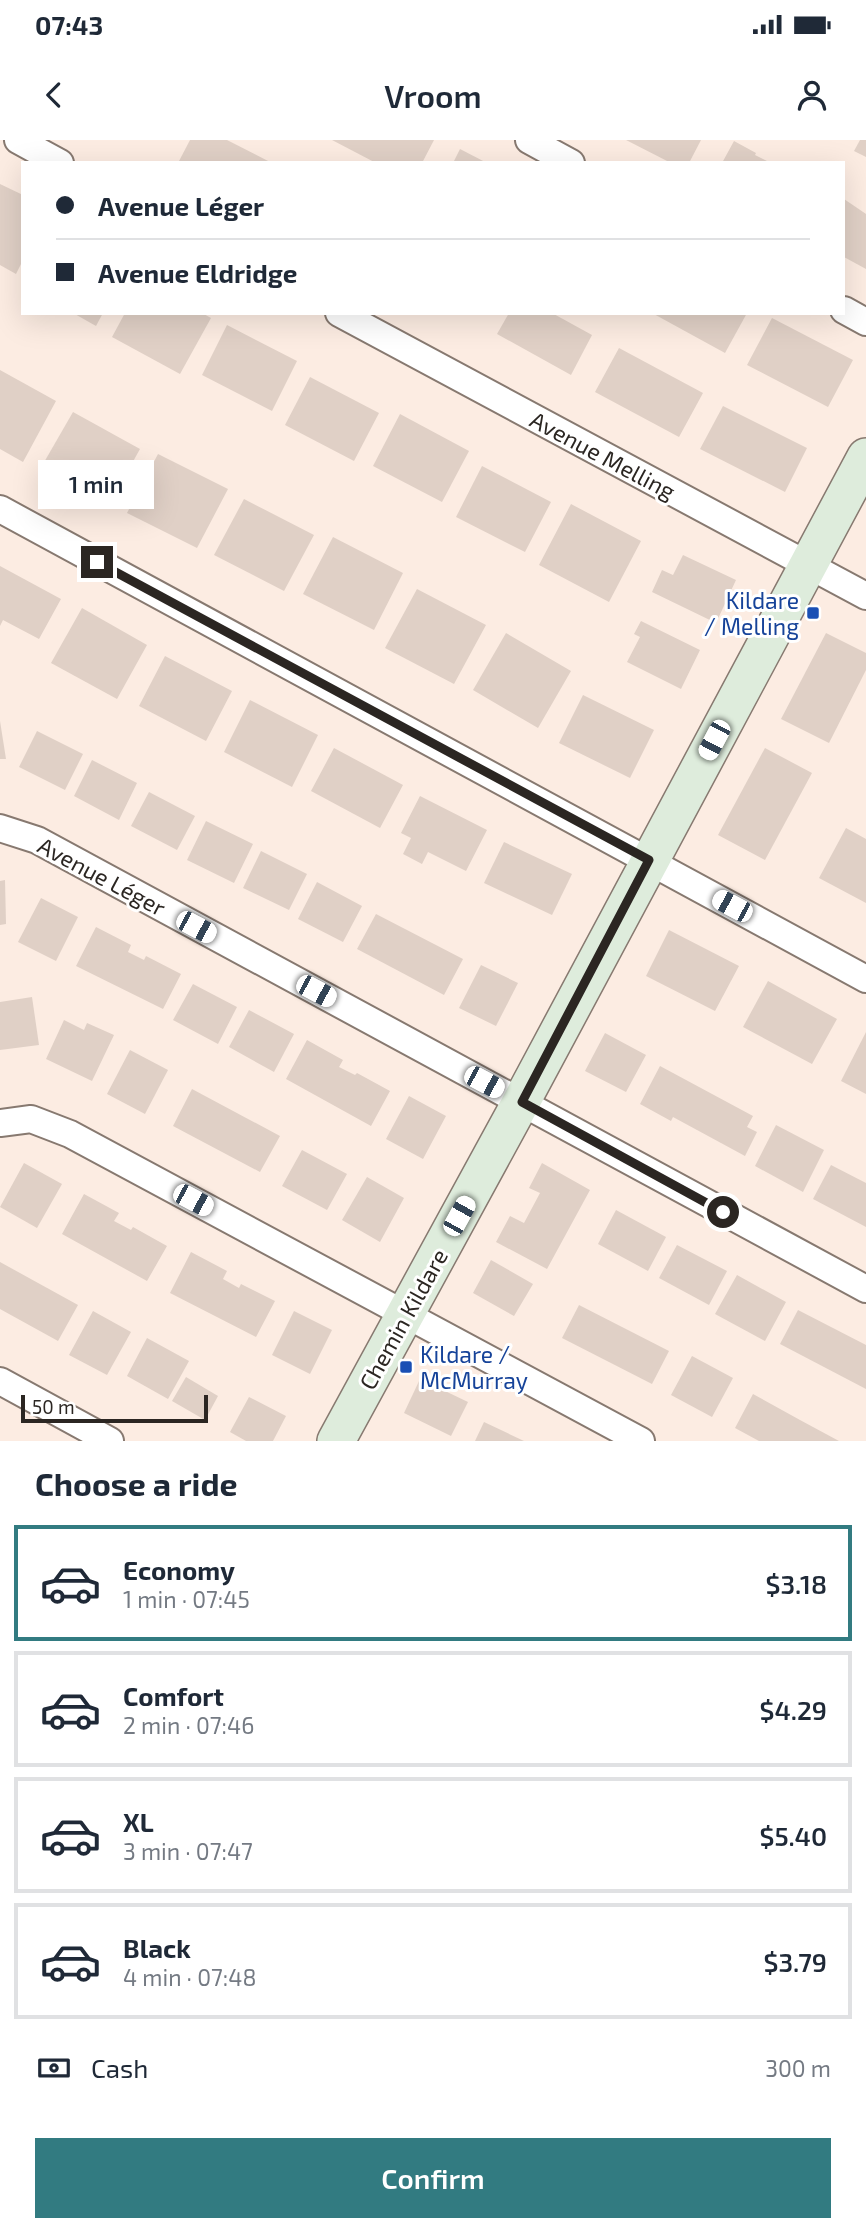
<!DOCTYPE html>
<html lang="en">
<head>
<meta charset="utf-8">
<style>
	:root { --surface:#fff; --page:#f6f6f7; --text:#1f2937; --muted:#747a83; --line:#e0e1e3; --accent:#327b81 }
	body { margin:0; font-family:"Exo 2",sans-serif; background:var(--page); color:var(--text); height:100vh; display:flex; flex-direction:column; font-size:26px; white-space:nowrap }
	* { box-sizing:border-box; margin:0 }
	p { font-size:23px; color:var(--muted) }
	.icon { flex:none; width:38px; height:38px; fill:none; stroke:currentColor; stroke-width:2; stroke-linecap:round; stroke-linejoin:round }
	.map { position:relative; height:1301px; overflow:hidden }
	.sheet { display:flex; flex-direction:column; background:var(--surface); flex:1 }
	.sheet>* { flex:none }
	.top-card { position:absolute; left:21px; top:21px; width:824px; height:154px; border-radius:0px; box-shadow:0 7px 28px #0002; display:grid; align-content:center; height:154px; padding:0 35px; background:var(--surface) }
	.scale { position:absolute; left:21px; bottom:18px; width:187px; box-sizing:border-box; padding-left:7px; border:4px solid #2b2622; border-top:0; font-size:19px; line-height:24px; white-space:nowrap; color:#2b2622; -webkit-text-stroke:5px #fff; paint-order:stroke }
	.end { position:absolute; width:32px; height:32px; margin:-16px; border:9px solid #2b2622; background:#fff; box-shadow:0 0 0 4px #fff }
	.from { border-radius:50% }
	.bubble { position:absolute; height:49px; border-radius:0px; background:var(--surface); box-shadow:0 7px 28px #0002; font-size:23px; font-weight:600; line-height:49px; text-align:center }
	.car { position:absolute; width:21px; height:42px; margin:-21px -10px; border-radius:9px; box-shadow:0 0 5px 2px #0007; background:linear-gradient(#fff 24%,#345 0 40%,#fff 0 76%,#345 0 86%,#fff 0) }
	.top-card b { display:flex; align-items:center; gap:24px; height:66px; font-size:26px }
	.top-card b+b { border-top:2px solid var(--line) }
	.top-card i { width:18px; height:18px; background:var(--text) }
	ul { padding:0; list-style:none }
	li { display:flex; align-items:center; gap:21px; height:116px; margin:0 14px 10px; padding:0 21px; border:4px solid var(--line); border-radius:0px }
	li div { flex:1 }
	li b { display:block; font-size:26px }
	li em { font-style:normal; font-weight:600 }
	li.on { border-color:var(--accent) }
	li>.icon { width:63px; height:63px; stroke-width:1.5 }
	h2 { padding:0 35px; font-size:32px; line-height:84px }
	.pay { display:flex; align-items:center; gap:18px; height:77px; padding:0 35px; font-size:26px }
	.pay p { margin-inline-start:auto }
	.cta { display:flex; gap:14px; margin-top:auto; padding:14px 35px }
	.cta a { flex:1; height:80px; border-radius:0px; background:var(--accent); color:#fff; font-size:28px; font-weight:600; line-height:80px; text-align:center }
	.status { display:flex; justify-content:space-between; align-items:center; height:49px; padding:0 35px; background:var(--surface); direction:ltr }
	.status svg { height:19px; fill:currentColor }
	header { display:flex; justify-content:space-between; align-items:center; height:91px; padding:0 35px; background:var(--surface); font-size:32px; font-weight:600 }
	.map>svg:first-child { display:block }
	.building { fill:#e0d0c6 }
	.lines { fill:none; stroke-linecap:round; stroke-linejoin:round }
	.street-casing { stroke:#877970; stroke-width:30 }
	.secondary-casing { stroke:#877970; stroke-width:40 }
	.street { stroke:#fff; stroke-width:26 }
	.secondary { stroke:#deecdc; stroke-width:37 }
	.route { stroke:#2b2622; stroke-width:9 }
	.transit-dot { fill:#1a4fb4; stroke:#fff; stroke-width:2.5 }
	.labels { text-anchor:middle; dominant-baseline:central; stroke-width:6; stroke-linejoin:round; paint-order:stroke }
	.street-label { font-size:23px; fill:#2b2622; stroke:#fff }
	.transit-label { font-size:23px; fill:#164399; stroke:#fff; text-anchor:end }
</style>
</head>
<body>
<div class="status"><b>07:43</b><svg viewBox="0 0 49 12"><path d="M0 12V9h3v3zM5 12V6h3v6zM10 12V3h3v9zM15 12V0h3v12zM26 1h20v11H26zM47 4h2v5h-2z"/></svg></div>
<header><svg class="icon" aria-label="back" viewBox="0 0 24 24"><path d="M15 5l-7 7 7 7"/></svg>Vroom<svg class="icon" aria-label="person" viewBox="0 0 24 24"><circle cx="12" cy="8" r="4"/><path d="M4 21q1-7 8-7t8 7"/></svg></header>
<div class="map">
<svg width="866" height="1301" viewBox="0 0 866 1301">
	<rect width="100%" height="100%" fill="#fcece2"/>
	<g class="building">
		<path d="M190,0H227L272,23H178Z"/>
		<path d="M332,0H434L422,23H376Z"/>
		<path d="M626,0H701L689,23H671Z"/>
		<path d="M860,0H866V17L854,11Z"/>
		<path d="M734,1L756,13L755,15L771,23H722Z"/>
		<path d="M460,9L487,23H453Z"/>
		<path d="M0,44L23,55V120L16,134L0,125Z"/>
		<path d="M844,59L866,74V129L844,117Z"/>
		<path d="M73,173H103L96,186Z"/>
		<path d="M125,173H202L211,178L180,234L112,197Z"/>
		<path d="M509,173H552L592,195L571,235L497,194Z"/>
		<path d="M652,173H747L725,213Z"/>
		<path d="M772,178L853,220L828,267L747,225Z"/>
		<path d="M227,185L297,221L272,271L202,235Z"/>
		<path d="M619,208L703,253L679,297L595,252Z"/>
		<path d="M0,230L56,261L23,322L0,309Z"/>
		<path d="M310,237L379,273L354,321L285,285Z"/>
		<path d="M723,266L807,308L785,352L700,309Z"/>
		<path d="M73,272L140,309L107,368L39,331Z"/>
		<path d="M400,274L469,311L442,362L373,326Z"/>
		<path d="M158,314L228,349L197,408L127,373Z"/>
		<path d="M482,326L551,362L525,412L456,377Z"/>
		<path d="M244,359L314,395L284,451L214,415Z"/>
		<path d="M571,364L641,401L609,462L539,425Z"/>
		<path d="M333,397L403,433L374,490L303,454Z"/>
		<path d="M683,415L736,440L716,483L652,452L662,430L673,435Z"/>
		<path d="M0,426L61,459L39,499L3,480L0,486Z"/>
		<path d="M417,449L486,485L454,544L385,508Z"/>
		<path d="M82,468L147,505L117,559L51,523Z"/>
		<path d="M641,481L700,510L681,549L627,522L640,497L634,494Z"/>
		<path d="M506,493L571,531L538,588L473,550Z"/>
		<path d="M826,493L866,513V530L829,603L781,579Z"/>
		<path d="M165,516L232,551L206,601L139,566Z"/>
		<path d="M583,555L654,590L630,638L559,603Z"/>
		<path d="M250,560L318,595L292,647L224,612Z"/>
		<path d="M0,581L6,619H0Z"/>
		<path d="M37,591L83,614L65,650L19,627Z"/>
		<path d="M334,608L403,645L380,688L311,651Z"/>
		<path d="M765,608L812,633L765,720L718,695Z"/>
		<path d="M92,620L137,643L119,680L74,656Z"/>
		<path d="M149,652L195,676L177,710L131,686Z"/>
		<path d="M420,656L487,690L466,731L428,712L422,724L403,714L411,698L401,693Z"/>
		<path d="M206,681L253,704L234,743L187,720Z"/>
		<path d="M846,688L866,699V763L819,738Z"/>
		<path d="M504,702L572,734L552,775L484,743Z"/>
		<path d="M261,711L307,734L289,770L243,748Z"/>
		<path d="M5,740L6,784L0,785V741Z"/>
		<path d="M317,742L362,766L343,802L298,779Z"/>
		<path d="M41,758L78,777L56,821L18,802Z"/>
		<path d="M376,774L463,819L444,855L357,809Z"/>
		<path d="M96,787L131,805L128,812L144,820L146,816L181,834L163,869L76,826Z"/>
		<path d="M669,790L739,826L715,871L646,836Z"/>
		<path d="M481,825L518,843L496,886L459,868Z"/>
		<path d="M768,841L837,879L812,924L743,887Z"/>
		<path d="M193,844L237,867L218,904L173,880Z"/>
		<path d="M32,857L39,905L0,910V862Z"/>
		<path d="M249,870L294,894L274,932L229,907Z"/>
		<path d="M64,880L84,890L87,883L114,895L92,941L46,919Z"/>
		<path d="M866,892V954L841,941Z"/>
		<path d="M605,893L646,915L626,952L585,931Z"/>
		<path d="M307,900L343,920L339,927L355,935L357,933L390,951L371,986L286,939Z"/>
		<path d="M130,910L168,930L145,974L107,954Z"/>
		<path d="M660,926L753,976L747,987L757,992L745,1016L673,977L671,981L640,964Z"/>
		<path d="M192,949L280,996L260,1032L173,986Z"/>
		<path d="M409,956L446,976L423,1019L386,999Z"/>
		<path d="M776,985L824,1010L803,1052L755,1026Z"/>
		<path d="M302,1010L347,1034L327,1070L282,1046Z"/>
		<path d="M24,1023L62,1044L37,1088L0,1067Z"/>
		<path d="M542,1023L590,1050L547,1129L496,1102L510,1076L524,1083L540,1053L529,1048Z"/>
		<path d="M831,1025L866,1043V1087L813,1059Z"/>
		<path d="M367,1037L404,1058L380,1102L342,1080Z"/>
		<path d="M84,1054L119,1073L114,1081L131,1090L133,1087L167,1106L147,1141L62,1094Z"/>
		<path d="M616,1070L666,1097L648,1131L598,1104Z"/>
		<path d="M677,1105L727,1131L709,1165L659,1138Z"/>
		<path d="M191,1112L227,1131L223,1139L239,1148L241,1144L275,1161L256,1197L170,1153Z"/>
		<path d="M491,1120L533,1144L514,1176L473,1153Z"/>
		<path d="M0,1122L78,1165L58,1201L0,1169Z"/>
		<path d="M737,1135L786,1162L765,1201L715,1174Z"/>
		<path d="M579,1165L669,1211L652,1244L562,1198Z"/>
		<path d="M798,1170L866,1205V1249L780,1204Z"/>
		<path d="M93,1171L131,1192L107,1235L69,1215Z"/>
		<path d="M294,1171L332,1190L310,1234L272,1215Z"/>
		<path d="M147,1198L189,1221L168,1259L127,1236Z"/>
		<path d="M692,1216L733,1238L712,1277L671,1255Z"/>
		<path d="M186,1237L218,1256L205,1280L172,1261Z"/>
		<path d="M420,1239L468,1262L451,1296L404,1273Z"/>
		<path d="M753,1254L800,1280L839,1301H759L735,1288Z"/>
		<path d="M249,1257L286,1276L273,1301H246L230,1292Z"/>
		<path d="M484,1282L524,1301H475Z"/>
	</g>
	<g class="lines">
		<g class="street-casing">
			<g id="street">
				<path d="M18,0L60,23"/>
				<path d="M529,0L571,23"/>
				<path d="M844,170L866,182"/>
				<path d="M339,173L866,456"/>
				<path d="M0,369L866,839"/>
				<path d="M0,688L37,700L866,1149"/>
				<path d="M0,983L31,979L70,994L641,1301"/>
				<path d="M0,1241L110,1301"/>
			</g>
		</g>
		<g class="secondary-casing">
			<path id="secondary" d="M336,1301L521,962L866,317"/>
		</g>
		<use href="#street" class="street"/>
		<use href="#secondary" class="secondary"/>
	</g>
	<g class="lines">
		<path class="route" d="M97,422L649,720L522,962L723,1072"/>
	</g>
	<g class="transit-dot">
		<rect x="806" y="466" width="14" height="14" rx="3.5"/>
		<rect x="399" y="1220" width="14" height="14" rx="3.5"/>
	</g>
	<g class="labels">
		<g class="street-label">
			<text transform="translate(603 315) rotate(28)">Avenue Melling</text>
			<text transform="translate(102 736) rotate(28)">Avenue Léger</text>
			<text transform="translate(403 1179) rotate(-61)">Chemin Kildare</text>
		</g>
		<g class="transit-label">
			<text x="799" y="460">Kildare<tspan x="799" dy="26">/ Melling</tspan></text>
			<text x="420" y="1214" text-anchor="start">Kildare /<tspan x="420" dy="26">McMurray</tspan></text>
		</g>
	</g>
</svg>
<div class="scale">50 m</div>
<i class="end from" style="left:723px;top:1072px"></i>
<i class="end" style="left:97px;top:422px"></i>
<div class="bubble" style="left:38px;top:320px;width:116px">1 min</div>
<i class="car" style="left:714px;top:600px;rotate:208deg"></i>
<i class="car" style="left:732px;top:766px;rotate:298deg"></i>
<i class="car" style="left:196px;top:787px;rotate:118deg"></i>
<i class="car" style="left:316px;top:851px;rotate:118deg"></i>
<i class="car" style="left:484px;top:942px;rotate:118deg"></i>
<i class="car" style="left:193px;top:1060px;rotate:118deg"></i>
<i class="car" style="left:459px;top:1076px;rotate:29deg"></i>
<div class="top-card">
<b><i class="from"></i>Avenue Léger</b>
<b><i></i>Avenue Eldridge</b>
</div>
</div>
<section class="sheet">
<h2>Choose a ride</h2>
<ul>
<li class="on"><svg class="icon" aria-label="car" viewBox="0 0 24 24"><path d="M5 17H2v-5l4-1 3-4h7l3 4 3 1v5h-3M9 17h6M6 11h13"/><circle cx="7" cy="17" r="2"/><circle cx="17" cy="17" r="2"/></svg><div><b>Economy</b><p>1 min · 07:45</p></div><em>$3.18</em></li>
<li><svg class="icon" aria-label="car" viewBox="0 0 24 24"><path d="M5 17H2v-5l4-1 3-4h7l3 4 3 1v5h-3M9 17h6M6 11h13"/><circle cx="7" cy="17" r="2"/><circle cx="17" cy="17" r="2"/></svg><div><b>Comfort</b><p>2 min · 07:46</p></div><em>$4.29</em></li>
<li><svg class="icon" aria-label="car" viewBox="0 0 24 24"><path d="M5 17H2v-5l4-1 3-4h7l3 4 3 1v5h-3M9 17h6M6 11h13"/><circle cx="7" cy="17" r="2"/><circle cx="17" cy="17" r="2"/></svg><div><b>XL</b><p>3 min · 07:47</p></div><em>$5.40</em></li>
<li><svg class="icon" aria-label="car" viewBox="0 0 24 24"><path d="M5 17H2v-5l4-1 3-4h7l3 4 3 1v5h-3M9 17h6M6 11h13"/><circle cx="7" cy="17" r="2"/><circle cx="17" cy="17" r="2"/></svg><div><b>Black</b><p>4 min · 07:48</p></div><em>$3.79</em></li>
</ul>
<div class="pay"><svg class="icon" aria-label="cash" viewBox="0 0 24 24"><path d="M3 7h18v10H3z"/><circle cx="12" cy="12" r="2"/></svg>Cash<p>300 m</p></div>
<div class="cta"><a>Confirm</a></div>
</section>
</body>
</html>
